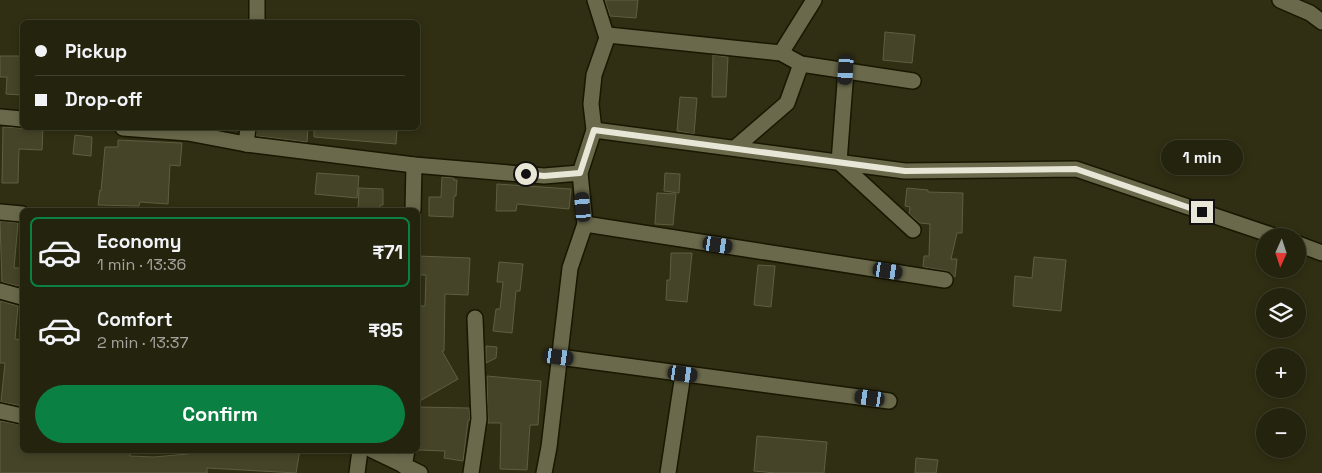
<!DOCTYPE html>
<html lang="en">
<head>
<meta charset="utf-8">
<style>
	:root { --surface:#24230e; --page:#2c2b17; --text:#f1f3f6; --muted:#a3a49e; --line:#41402e; --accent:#0b8043 }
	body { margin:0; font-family:"Space Grotesk",sans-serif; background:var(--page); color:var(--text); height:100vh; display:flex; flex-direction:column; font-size:19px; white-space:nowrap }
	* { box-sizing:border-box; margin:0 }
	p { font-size:16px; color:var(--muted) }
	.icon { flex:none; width:28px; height:28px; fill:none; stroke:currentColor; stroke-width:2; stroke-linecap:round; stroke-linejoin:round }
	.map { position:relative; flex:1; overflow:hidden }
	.drawer { position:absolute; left:20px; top:208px; width:400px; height:245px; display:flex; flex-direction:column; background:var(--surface); border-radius:8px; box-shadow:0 2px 8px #0003,0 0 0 1px var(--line) }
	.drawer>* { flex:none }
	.hud { position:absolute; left:20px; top:20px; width:400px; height:110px; border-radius:8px; box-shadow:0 2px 8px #0003,0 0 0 1px var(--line); display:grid; align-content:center; height:110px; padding:0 15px; background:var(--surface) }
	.needle { width:32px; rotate:183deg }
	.fabs { position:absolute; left:1256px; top:228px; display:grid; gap:10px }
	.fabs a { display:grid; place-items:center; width:50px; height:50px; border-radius:50%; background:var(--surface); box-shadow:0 2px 8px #0003,0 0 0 1px var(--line); font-size:25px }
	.end { position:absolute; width:22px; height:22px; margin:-11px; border:6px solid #e8e7d7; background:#111; box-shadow:0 0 0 2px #111 }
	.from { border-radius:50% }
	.bubble { position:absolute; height:35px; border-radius:18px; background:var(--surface); box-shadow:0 2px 8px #0003,0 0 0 1px var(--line); font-size:16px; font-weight:800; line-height:35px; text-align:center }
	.car { position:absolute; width:15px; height:30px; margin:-15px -8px; border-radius:6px; box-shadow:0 0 4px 1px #0007; background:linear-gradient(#222 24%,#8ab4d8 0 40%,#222 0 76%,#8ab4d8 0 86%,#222 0) }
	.hud b { display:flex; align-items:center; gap:18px; height:48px; font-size:19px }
	.hud b+b { border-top:1px solid var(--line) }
	.hud i { width:12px; height:12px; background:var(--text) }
	ul { padding:9px 0 0; list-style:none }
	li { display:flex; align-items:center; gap:15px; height:70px; margin:0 10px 8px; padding:0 5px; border:2px solid transparent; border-radius:8px }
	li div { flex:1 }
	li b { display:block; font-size:19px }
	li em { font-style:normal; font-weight:800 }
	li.on { border-color:var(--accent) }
	li>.icon { width:45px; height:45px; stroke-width:1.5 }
	.action { display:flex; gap:10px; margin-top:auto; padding:10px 15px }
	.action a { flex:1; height:58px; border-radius:30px; background:var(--accent); color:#fff; font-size:20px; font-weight:800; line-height:58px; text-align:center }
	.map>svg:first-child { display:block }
	.building { fill:#454428; stroke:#5f5e41 }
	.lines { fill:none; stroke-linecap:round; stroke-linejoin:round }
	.minor-casing { stroke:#181700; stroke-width:18 }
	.minor { stroke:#6a694b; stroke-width:15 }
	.route { stroke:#e8e7d7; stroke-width:6 }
</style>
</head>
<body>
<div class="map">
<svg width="1322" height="473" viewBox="0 0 1322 473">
	<rect width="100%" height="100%" fill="#302f13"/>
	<g class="building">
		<path d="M605,0H638L636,18L610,16Z"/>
		<path d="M885,32L915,35L912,63L883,60Z"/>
		<path d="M713,55L728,57L726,97H712Z"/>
		<path d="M0,56H22V95L6,94L7,77H0Z"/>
		<path d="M680,97L697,98L694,134L677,131Z"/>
		<path d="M3,127L21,128H43L42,150L19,149L18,183H2Z"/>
		<path d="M257,128H308L307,142L256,136Z"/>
		<path d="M314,128H397L396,144L314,137Z"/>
		<path d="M75,135L92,137L91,156L73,154Z"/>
		<path d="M118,140L182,143L180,166L170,165L168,204L140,202L139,206L98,205L100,190L101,191L105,147H118Z"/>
		<path d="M317,173L359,176L357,198L315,194Z"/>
		<path d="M665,173L680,174L679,193L664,191Z"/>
		<path d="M442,177L454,178V180H457L456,196H454L453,217L429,216V197H441Z"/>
		<path d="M497,184L571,189L569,209L517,204L516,211H496Z"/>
		<path d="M359,188L383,189V205H380V210H358Z"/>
		<path d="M907,188L928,190V192L963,193L962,233H957L951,259H957L955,277L947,271L923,267L924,256H929L930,224L920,223L909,214L910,207L905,206Z"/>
		<path d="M657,193L676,194L673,225L655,224Z"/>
		<path d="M0,221L18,223L14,268H22V287L2,282Z"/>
		<path d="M671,253H692L687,302L666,300L667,280H670Z"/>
		<path d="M418,256L470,258L468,295L445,294L444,351H442L458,379L418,402V364L420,337H418V306H425L426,275H418Z"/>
		<path d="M1034,257L1066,260L1061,311L1013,306L1015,276L1032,278Z"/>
		<path d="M499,262L523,264L520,291H516L512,333L493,331L496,309H500L503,282H497Z"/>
		<path d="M758,265L775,266L771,307L754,305Z"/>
		<path d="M0,301L18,306L15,339L22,340V406L1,402L5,363H0Z"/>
		<path d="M486,346L497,347L496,358L486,363Z"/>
		<path d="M487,376L541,381L538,425H530L527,470L500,469L501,423H488Z"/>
		<path d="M418,407L469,408L470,418L469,421H468L463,461L444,458L445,451L418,450Z"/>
		<path d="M0,421L22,425V450H130V456L154,457L188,454V450H300L296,473L207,468V473H0Z"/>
		<path d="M757,436L827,442L824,473H776L754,471Z"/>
		<path d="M916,458L938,460L936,473H915Z"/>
	</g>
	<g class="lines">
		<g class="minor-casing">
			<g id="minor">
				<path d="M595,0L607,38"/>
				<path d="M1280,0L1310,13L1322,22"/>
				<path d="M257,22V0"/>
				<path d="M781,53L814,0"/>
				<path d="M846,70L839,162L913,230"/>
				<path d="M0,117L22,119"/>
				<path d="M123,128L188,133L246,144L414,165L544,176L580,173"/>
				<path d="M594,130L905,171L1076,169L1274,236"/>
				<path d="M246,144L248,128"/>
				<path d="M735,148L787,103L801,64"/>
				<path d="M413,210L414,165"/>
				<path d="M0,212L22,214"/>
				<path d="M585,224L945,280"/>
				<path d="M1298,244L1322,253"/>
				<path d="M0,291L22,297"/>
				<path d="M559,357L889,401"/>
				<path d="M0,411L22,416"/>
				<path d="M372,450L420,473"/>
				<path d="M404,466L407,450"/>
				<path d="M357,473L360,450"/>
				<path d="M471,473L479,419L475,318"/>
				<path d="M544,473L549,447L570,268L585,224L580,173L594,130L591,104L594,75L608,35L781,53L801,64L913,81"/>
				<path d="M668,473L683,374"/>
			</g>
		</g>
		<use href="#minor" class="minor"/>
	</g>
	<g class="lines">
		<path class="route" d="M526,174L544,176L580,173L594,130L905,171L1076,169L1202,212"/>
	</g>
</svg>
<div class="fabs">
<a><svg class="needle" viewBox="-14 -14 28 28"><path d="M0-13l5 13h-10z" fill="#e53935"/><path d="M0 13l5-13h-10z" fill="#a3a49e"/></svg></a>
<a><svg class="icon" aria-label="layers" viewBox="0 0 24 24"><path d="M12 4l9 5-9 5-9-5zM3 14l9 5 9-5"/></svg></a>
<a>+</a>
<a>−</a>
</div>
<i class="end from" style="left:526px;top:174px"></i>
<i class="end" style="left:1202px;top:212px"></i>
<div class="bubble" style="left:1161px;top:140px;width:82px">1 min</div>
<i class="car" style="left:846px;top:70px;rotate:184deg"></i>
<i class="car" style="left:583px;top:207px;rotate:355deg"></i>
<i class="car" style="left:718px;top:245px;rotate:99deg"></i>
<i class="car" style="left:888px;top:271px;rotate:99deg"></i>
<i class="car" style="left:559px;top:357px;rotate:98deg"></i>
<i class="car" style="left:683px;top:374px;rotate:98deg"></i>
<i class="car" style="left:870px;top:398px;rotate:278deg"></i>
<div class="hud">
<b><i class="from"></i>Pickup</b>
<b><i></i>Drop-off</b>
</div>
<section class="drawer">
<ul>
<li class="on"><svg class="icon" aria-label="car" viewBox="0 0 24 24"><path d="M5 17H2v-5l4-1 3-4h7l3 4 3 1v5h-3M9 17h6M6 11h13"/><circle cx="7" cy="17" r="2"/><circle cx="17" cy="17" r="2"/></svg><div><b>Economy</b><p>1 min · 13:36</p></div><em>₹71</em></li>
<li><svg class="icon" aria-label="car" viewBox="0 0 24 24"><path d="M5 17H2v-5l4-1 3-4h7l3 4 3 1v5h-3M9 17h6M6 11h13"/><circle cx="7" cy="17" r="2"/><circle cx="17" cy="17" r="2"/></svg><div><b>Comfort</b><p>2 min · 13:37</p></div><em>₹95</em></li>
</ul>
<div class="action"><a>Confirm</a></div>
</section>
</div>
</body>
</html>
